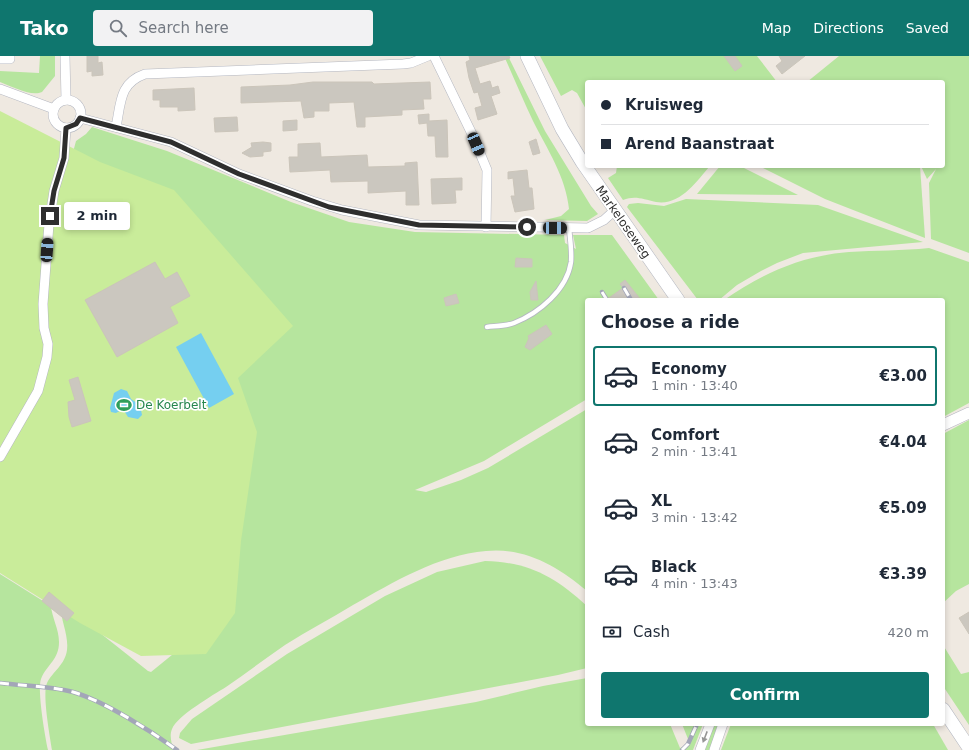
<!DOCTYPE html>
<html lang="en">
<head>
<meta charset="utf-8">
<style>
	:root { --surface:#fff; --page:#f2f2f3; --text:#1f2937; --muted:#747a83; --line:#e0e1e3; --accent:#0f766e }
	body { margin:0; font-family:"DejaVu Sans",sans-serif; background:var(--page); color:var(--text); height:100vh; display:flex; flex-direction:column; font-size:15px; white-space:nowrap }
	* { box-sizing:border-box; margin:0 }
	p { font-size:13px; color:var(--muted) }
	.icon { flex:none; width:22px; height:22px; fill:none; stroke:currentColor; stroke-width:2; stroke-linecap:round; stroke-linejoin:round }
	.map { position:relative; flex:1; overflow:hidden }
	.panel { position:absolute; left:585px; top:242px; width:360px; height:428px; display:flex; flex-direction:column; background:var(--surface); border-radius:4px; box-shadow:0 2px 6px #0003 }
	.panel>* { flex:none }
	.hud { position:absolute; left:585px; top:24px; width:360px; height:88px; border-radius:4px; box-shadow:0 2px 6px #0003; display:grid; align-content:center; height:88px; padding:0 16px; background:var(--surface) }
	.end { position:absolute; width:18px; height:18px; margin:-9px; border:5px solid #2e2e2e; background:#fff; box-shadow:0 0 0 2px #fff }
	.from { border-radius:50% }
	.bubble { position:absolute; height:28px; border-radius:4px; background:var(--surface); box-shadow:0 2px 6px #0003; font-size:13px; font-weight:700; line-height:28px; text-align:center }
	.car { position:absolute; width:12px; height:24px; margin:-12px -6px; border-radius:5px; box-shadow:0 0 3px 1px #0007; background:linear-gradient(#222 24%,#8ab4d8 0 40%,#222 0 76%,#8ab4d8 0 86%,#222 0) }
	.hud b { display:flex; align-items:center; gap:14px; height:38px; font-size:15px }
	.hud b+b { border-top:1px solid var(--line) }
	.hud i { width:10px; height:10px; background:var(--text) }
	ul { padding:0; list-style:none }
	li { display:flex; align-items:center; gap:12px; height:60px; margin:0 8px 6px; padding:0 8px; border:2px solid transparent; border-radius:4px }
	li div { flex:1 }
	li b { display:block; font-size:15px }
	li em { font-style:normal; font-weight:700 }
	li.selected { border-color:var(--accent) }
	li>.icon { width:36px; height:36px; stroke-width:1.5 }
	h2 { padding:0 16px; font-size:18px; line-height:48px }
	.pay { display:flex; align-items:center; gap:10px; height:44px; padding:0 16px; font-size:15px }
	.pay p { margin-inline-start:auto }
	.primary-button { display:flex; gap:8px; margin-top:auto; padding:8px 16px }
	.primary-button a { flex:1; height:46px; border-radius:4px; background:var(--accent); color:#fff; font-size:16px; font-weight:700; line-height:46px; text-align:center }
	header { display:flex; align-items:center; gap:24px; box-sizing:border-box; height:56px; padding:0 20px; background:var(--accent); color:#fff }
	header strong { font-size:19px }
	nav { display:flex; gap:22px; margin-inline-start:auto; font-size:14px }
	.search { width:280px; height:36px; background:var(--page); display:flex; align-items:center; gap:10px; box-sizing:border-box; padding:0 14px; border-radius:4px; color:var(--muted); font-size:15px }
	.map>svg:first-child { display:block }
	.green { fill:#b6e59e }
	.pitch { fill:#c9ec9a }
	.water { fill:#75cff0 }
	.building { fill:#cbc7bf; stroke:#cbc5ba }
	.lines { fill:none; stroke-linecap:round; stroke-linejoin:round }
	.service-casing { stroke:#b4b7c1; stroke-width:6 }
	.minor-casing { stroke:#b4b7c1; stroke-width:10 }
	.tertiary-casing { stroke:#b4b7c1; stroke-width:12 }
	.secondary-casing { stroke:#b4b7c1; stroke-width:14 }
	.service { stroke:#fff; stroke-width:4.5 }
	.minor { stroke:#fff; stroke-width:9 }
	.tertiary { stroke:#fff; stroke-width:11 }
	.secondary { stroke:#fff; stroke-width:13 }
	.rail-casing { stroke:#a3a6b8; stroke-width:4.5 }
	.rail { stroke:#fff; stroke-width:3; stroke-dasharray:9; stroke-linecap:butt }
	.oneway { fill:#969696 }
	.route { stroke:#2e2e2e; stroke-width:5 }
	.labels { text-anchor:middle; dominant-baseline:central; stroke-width:3.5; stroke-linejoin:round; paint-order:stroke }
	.street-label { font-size:12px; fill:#2e2e2e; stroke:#fff }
	.leisure-label { font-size:12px; fill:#27864d; stroke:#fff; text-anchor:start }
</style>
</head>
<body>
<header>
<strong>Tako</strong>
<div class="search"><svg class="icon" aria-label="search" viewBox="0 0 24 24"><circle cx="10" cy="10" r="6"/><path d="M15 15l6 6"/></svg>Search here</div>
<nav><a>Map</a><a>Directions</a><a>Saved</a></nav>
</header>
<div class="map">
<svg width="969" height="694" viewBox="0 0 969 694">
	<rect width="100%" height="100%" fill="#efe9e1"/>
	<g class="green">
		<path d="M40,0H55V20L42,36C31,41 11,30 0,26V15L39,17Z"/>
		<path d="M504,0H508L545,75L591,150L598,158L587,165L545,164L561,160L569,153C566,121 547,93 533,65C523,44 514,22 504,0Z"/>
		<path d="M540,0H757L777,26H587V55L577,37L572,34L561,40Z"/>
		<path d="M839,0H969V197L931,183L929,127L936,113L927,123L921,110H943V26H807Z"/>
		<path d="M92,71L167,95L291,146L349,166L415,176L564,179L565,187L576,193L573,179H612L659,244H587V343L484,405L415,434L426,436L461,424L488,412L587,353V535C559,511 525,491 486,495C438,499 394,526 353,549C330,563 307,575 285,589C265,603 246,617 226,631C213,639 177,660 172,673C169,680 172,687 173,694H52C50,681 42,638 47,627C53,615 65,609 67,594C69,577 59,562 61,546L148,615L151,616L210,568L68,115L76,85L86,78Z"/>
		<path d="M617,110H710C696,126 680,150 656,146C643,143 635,139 623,144L608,122L616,117Z"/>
		<path d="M720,110H740L798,139L697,138Z"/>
		<path d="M759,110H920L925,182L825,143Z"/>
		<path d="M686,143L818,149L923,186L803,197L777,207L761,215L737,229L719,244H698L627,151L629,148L638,147L664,150Z"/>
		<path d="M929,192L969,206V347L943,361V244H724C764,217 800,200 849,196C876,194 902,195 929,192Z"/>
		<path d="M969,364V528L956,535L943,547V378Z"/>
		<path d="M485,505C529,506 555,521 587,550V612L558,619L191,688L179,682L180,677L192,663L287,598L385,540L437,516Z"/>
		<path d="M0,518L51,550C52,562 59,573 59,586C59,604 47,608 41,623C37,633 45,681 48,694H0Z"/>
		<path d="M943,589L961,618L969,616V669L943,630Z"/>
		<path d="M587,622V668H670L680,692L690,688L682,668H703L693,694H197L476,646L543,630Z"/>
		<path d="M713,668H721L711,694H702Z"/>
		<path d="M731,668H933L948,694H721Z"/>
	</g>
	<path class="pitch" d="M0,55L100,106L174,134L293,270L238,322L257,376L241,485L235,557L206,598L141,600L80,567L0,517Z"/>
	<g class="water">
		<path d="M201,277L234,338L209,352L176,291Z"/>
		<path d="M121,333L127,335L131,343L140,349L142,359L138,363L128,361L123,353L116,357L111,356L110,352L114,337Z"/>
	</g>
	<g class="building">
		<path d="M87,0H98V7L102,6L103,19L92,20V15L87,16Z"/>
		<path d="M469,0H509L510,2L475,12L480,28L490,25L492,32L498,30L500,37L491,40L497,58L478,64L475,52L482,50L478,36L474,37L469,22L466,6L470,4Z"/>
		<path d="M724,0H735L742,10L735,15Z"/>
		<path d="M779,0H805L782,18L776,10L782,5Z"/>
		<path d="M313,26H372L374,28L430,26L431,43H423L424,53L402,54V59L365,61V71H357L354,46L329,47V55H314V61L304,62L301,45L241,47V31L290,29Z"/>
		<path d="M194,32L195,54L178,55V51H160V44H153V34Z"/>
		<path d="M429,58V65L447,64L448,101H436L435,80H428L427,67L419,68L418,59Z"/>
		<path d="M237,61L238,75L215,76L214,62Z"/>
		<path d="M297,64V74L283,75V65Z"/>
		<path d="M536,83L540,97L533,99L529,86Z"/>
		<path d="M263,86L271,87V95L263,96V100L250,101L242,97L252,91L251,87Z"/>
		<path d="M320,87L321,101L367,99L368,111L405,110V107L417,106L419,149H406V135L368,137V125L331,126L330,114L290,116L289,101H298V88Z"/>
		<path d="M527,114L529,132H532L534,153L515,156L511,140H515L513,122L508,123V116Z"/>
		<path d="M462,122V134H455L456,147L432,148L431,123Z"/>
		<path d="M516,202L532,203V211H515Z"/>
		<path d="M155,206L165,223L177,216L190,240L170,251L178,267L117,301L85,244Z"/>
		<path d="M625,224L641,244H606L623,232L620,228Z"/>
		<path d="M536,225L538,244H531L530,236Z"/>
		<path d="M456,238L459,247L446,250L444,242Z"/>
		<path d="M546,269L552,278L530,294L525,291L529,282L528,280Z"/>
		<path d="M78,321L91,365L72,371L69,361L68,346L75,344L69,324Z"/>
		<path d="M49,536L74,557L67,565L42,545Z"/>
		<path d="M969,556V578L959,562Z"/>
	</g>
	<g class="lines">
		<g class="service-casing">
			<path id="service" d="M487,271C496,270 506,270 514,267C539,257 567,234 571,206C572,195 570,183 569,172"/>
		</g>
		<g class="minor-casing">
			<g id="minor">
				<path d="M65,0L66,44"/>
				<path d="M434,0L472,78L487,114L486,171"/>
				<path d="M0,3H10V0"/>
				<path d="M0,33L54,53"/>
				<circle cx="67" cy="58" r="14"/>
				<path d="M80,62L171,86L239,118L312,145L342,154L419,169L588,172L604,164L615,154"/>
				<path d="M116,71C121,47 119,27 145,18L403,8L411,7L428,0"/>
				<path d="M0,401L38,335L47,301L48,288L44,272L43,248L49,168L54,135L64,102L66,72"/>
				<path d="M700,694L710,668"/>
				<path d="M714,694L723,668"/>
			</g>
		</g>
		<g class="tertiary-casing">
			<path id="tertiary" d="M943,369L969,357"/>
		</g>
		<g class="secondary-casing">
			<g id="secondary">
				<path d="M527,0L562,73L582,106L678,244"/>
				<path d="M943,653L969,692"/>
			</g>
		</g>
		<use href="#service" class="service"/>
		<use href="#minor" class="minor"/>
		<use href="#tertiary" class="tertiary"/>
		<use href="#secondary" class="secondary"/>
		<g class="rail-casing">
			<g id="rail">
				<path d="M624,232L631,244"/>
				<path d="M602,236L607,244"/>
				<path d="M0,627C24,630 49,630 73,636C104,645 151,675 177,694"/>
				<path d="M682,694L688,688L697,668"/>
			</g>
		</g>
		<use href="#rail" class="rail"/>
	</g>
	<defs><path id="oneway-solid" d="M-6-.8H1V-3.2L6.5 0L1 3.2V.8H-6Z"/></defs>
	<use class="oneway" href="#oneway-solid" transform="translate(705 681) rotate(111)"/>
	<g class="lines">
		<path class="route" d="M50,160L54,135L64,102L66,72L76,68L80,62L171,86L239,118L329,151L419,169L527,171"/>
	</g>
	<defs>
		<g id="stadium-bare" transform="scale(1.2)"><path d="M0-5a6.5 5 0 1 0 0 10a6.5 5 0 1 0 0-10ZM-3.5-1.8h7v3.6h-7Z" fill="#2e9e5b" stroke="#fff" stroke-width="2.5" paint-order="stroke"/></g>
	</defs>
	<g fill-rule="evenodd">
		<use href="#stadium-bare" x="124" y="349"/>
	</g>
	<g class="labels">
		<g class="street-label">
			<text transform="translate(623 166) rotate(55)">Markeloseweg</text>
		</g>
		<g class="leisure-label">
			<text x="136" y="349">De Koerbelt</text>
		</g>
	</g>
</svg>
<i class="end from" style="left:527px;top:171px"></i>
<i class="end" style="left:50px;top:160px"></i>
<div class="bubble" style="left:64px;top:146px;width:66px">2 min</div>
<i class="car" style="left:476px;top:88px;rotate:157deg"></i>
<i class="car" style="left:555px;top:172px;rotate:91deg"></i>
<i class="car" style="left:47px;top:194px;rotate:4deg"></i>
<div class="hud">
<b><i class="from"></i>Kruisweg</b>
<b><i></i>Arend Baanstraat</b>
</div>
<section class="panel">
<h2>Choose a ride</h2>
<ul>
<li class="selected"><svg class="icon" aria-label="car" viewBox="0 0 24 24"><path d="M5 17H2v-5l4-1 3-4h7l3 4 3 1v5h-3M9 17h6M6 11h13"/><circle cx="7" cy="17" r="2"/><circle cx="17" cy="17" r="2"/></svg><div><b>Economy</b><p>1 min · 13:40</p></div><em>€3.00</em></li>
<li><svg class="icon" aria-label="car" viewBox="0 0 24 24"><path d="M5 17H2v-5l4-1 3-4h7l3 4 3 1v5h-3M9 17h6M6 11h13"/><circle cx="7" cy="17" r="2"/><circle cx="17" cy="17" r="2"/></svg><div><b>Comfort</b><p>2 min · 13:41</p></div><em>€4.04</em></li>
<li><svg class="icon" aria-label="car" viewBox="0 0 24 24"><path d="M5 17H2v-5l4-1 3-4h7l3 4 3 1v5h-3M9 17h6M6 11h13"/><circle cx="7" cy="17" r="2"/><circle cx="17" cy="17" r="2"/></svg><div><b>XL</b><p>3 min · 13:42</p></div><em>€5.09</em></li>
<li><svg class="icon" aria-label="car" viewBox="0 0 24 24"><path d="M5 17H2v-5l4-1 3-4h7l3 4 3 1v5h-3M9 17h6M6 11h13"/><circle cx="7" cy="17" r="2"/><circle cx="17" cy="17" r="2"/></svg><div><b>Black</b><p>4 min · 13:43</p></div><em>€3.39</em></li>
</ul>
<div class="pay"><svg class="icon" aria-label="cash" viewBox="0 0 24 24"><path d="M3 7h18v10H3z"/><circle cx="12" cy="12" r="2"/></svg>Cash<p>420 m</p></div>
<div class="primary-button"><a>Confirm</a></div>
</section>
</div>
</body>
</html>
